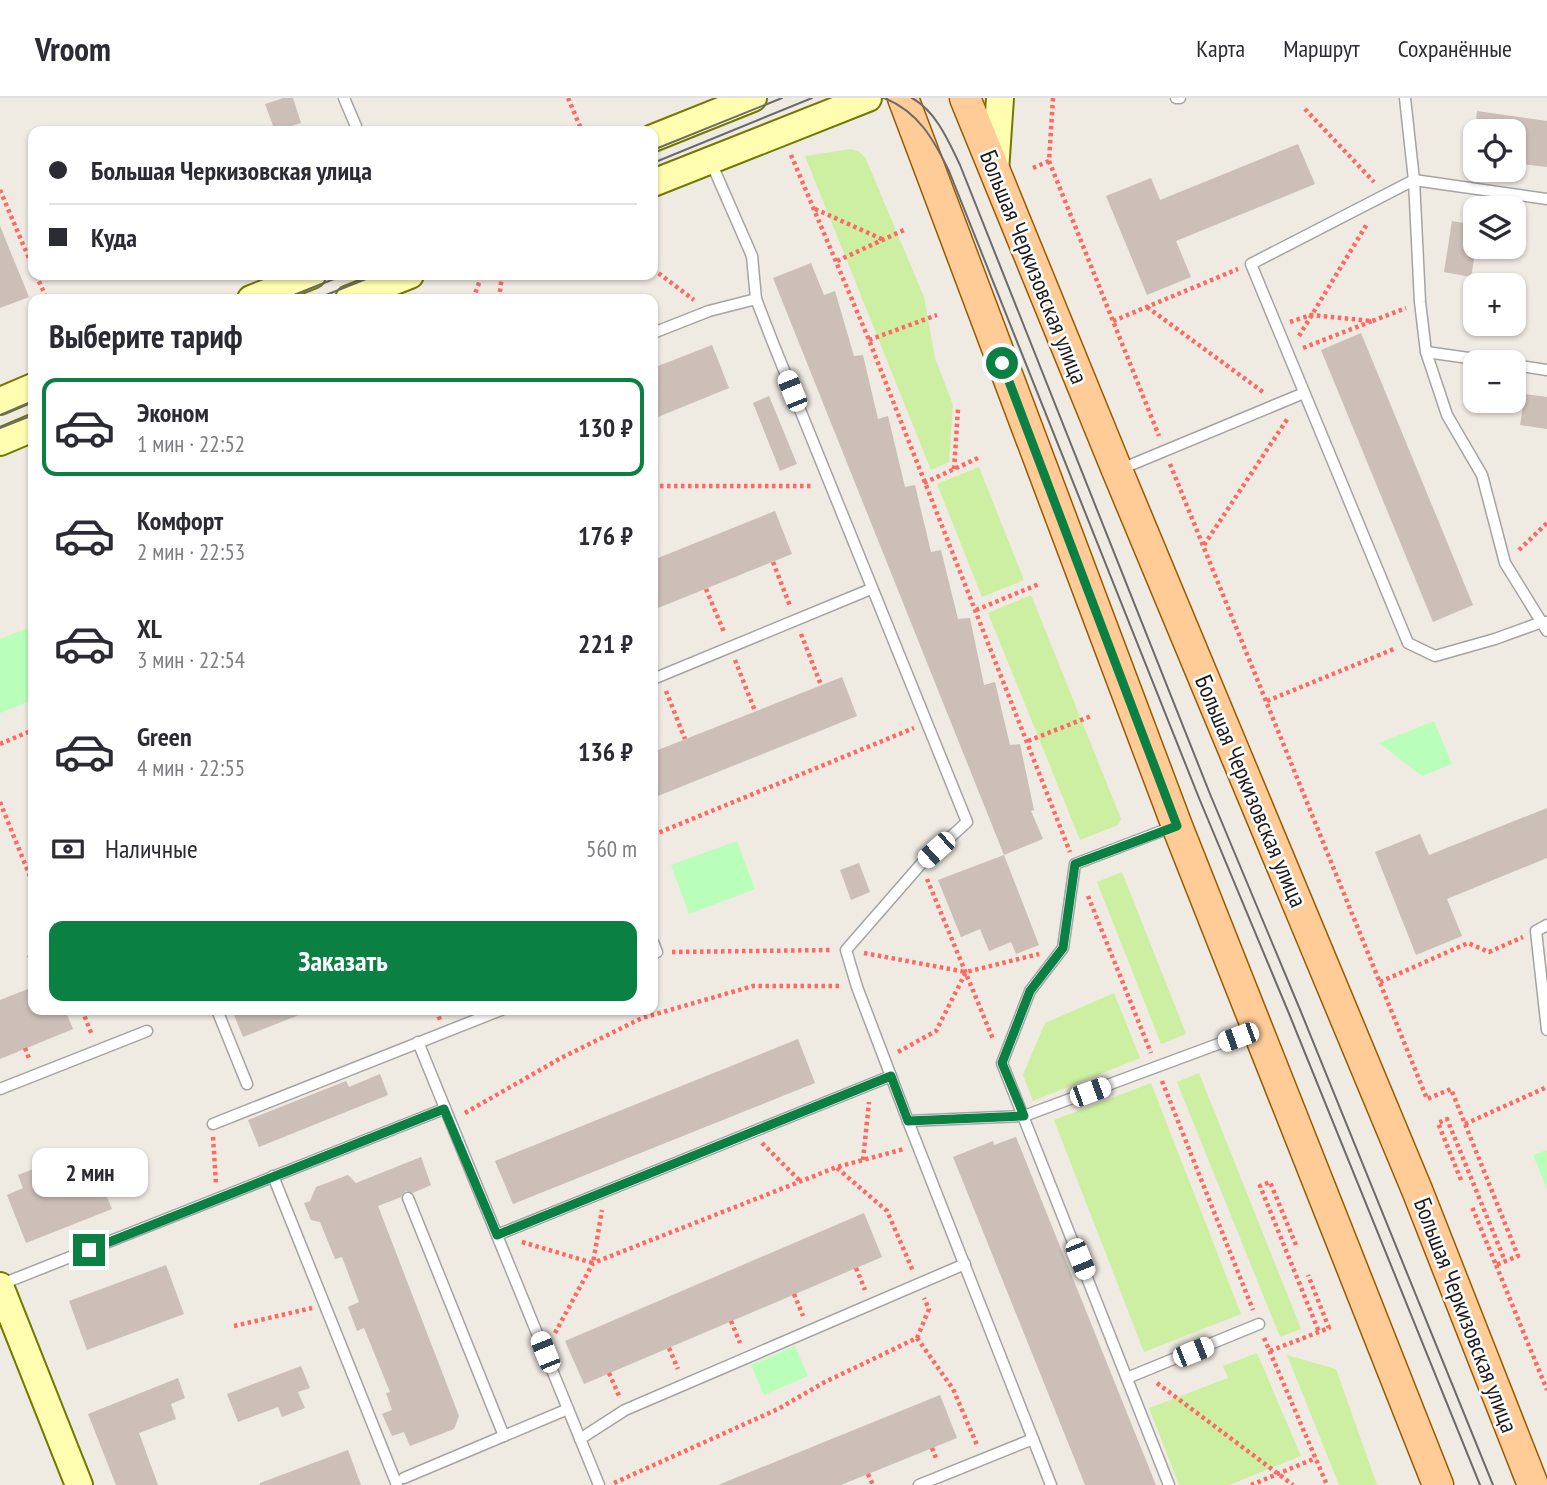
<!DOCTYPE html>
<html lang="ru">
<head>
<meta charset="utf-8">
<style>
	:root { --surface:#fff; --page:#f2f2f3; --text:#2b2b33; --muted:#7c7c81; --line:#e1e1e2; --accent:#0b8043 }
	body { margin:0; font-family:"PT Sans Narrow",sans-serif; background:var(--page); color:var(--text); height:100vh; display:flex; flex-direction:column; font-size:26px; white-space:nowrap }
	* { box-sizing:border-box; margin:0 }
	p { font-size:23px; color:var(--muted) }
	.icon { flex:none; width:38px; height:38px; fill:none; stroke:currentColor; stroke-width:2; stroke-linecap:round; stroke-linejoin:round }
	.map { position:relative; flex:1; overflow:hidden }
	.panel { position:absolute; left:28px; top:196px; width:630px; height:721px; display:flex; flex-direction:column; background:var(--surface); border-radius:14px; box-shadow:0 2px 5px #0004 }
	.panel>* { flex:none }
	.banner { position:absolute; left:28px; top:28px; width:630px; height:154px; border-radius:14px; box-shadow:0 2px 5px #0004; display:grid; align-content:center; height:154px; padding:0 21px; background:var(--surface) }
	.fabs { position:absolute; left:1463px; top:21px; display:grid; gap:14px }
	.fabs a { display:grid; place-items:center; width:63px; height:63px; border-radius:14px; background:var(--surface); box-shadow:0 2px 5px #0004; font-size:35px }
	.end { position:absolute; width:32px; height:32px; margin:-16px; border:9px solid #0b8043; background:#fff; box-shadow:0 0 0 4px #fff }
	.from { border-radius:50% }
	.bubble { position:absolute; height:49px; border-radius:14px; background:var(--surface); box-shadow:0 2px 5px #0004; font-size:23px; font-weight:700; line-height:49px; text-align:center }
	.car { position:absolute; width:21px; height:42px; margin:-21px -10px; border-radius:9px; box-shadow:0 0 5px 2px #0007; background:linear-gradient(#fff 24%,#345 0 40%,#fff 0 76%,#345 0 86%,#fff 0) }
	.banner b { display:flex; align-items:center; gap:24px; height:66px; font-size:26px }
	.banner b+b { border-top:2px solid var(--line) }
	.banner i { width:18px; height:18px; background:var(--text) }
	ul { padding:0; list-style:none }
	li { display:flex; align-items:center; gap:21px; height:98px; margin:0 14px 10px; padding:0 7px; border:4px solid transparent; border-radius:14px }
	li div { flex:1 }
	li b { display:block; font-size:26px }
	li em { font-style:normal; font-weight:700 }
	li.active { border-color:var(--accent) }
	li>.icon { width:63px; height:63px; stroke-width:1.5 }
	h2 { padding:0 21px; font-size:32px; line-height:84px }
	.pay { display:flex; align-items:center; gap:18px; height:77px; padding:0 21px; font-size:26px }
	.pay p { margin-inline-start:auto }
	.cta { display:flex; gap:14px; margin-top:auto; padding:14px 21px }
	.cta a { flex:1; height:80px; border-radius:14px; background:var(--accent); color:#fff; font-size:28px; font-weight:700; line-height:80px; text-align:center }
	header { display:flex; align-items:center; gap:42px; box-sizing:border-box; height:98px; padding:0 35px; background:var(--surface); border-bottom:2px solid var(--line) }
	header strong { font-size:33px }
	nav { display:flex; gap:38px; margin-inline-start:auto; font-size:24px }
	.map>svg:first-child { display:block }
	.grass { fill:#cdefa2 }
	.park { fill:#b9ffba }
	.building { fill:#cbbfb7 }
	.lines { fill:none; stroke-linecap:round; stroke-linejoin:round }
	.lane-casing { stroke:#a4a4a4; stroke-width:13 }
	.secondary-casing { stroke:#737800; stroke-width:30 }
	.primary-casing { stroke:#965b00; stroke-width:33 }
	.path { stroke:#ff6963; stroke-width:4.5; stroke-dasharray:3.5 3.5; stroke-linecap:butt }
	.lane { stroke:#fff; stroke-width:10 }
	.secondary { stroke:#fffeb0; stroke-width:26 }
	.primary { stroke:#ffcb97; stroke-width:30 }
	.tram { stroke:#6b6b6b; stroke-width:2 }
	.route { stroke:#0b8043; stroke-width:9 }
	.labels { text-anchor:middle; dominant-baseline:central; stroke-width:5; stroke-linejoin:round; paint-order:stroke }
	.street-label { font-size:24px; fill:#1d1d1d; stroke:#fff }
</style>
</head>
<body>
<header>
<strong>Vroom</strong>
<nav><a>Карта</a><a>Маршрут</a><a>Сохранённые</a></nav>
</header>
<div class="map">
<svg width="1547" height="1387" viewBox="0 0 1547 1387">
	<rect width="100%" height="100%" fill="#efeae2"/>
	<g class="grass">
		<path d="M851,51L859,54L865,59L924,199L935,260L953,307L949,364L931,372L805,58Z"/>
		<path d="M979,369L1024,482L982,499L937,386Z"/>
		<path d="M1031,497L1121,721L1118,727L1080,742L988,515Z"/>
		<path d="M1122,774L1186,936L1161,946L1097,784Z"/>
		<path d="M1114,895L1140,960L1033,1003L1023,977L1045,925Z"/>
		<path d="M1199,975L1301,1231L1280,1239L1177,984Z"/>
		<path d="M1151,985L1241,1216L1144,1254L1054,1022Z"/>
		<path d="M1257,1255L1301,1358L1229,1387H1179L1149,1310L1228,1280L1223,1268Z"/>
		<path d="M1287,1257L1336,1271L1377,1387H1339Z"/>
	</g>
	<g class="park">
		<path d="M33,528V602L0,615V541Z"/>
		<path d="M1434,623L1452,666L1422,678L1379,645Z"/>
		<path d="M737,743L755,791L689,816L671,767Z"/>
		<path d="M1547,1052V1091L1533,1057Z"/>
		<path d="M795,1248L808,1278L764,1297L751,1267Z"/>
	</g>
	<g class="building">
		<path d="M283,0H293L301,25L275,33L265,6Z"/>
		<path d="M1477,13L1547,23V69L1514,65V33H1475Z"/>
		<path d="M1298,46L1315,86L1176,143L1191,179L1147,197L1106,98L1151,80L1160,102Z"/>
		<path d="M1452,123L1475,127V156L1471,179L1444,174Z"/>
		<path d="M0,128L29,199L0,210Z"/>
		<path d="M811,165L824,197L835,193L854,258L863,257L878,321L888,318L905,389L915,387L931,454L941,452L958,521L970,520L984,587L995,584L1010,647L1020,646L1034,712L1031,713L1043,741L1004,757L773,180Z"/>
		<path d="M1361,235L1473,507L1433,524L1321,252Z"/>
		<path d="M712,247L729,290L653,321V270Z"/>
		<path d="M1525,296L1547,299V331L1520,327Z"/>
		<path d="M769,298L797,366L780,373L753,305Z"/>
		<path d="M775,413L792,456L653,512V462Z"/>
		<path d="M842,579L857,618L653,700V654Z"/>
		<path d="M1547,710V760L1447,801L1462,838L1416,857L1375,754L1420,736L1429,757Z"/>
		<path d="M1004,757L1039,847L1016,856L1011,844L989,853L980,831L961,839L938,782Z"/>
		<path d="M859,765L870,794L851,802L840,772Z"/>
		<path d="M33,889V912H65L73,931L0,961V902Z"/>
		<path d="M232,912H309V913L243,939Z"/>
		<path d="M798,941L815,985L513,1106L495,1063Z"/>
		<path d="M380,976L388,997L259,1049L248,1022L346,983L349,989Z"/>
		<path d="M1016,1039L1156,1387H1085L953,1059L993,1043L994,1047Z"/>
		<path d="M421,1059L431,1087L413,1095L406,1093L401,1099L378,1108L459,1318L454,1331L410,1348L404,1334L392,1338L382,1316L392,1312L386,1295L390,1294L364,1230L357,1233L348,1209L359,1204L342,1159L335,1161L320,1124L311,1122L304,1105L310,1103L316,1089L348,1077L356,1085Z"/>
		<path d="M92,1063L112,1111L26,1145L7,1097L23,1090L18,1077L51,1064L56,1077Z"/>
		<path d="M864,1115L882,1159L584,1286L565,1243Z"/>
		<path d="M166,1167L184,1216L87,1252L69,1203Z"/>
		<path d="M301,1268L310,1290L298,1294L305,1310L282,1319L278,1309L238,1324L227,1296Z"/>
		<path d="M178,1280L185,1300L171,1306L176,1321L139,1335L158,1387H116L88,1316Z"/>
		<path d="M940,1297L957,1340L841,1387H718Z"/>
		<path d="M348,1352L361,1387H260V1385Z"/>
	</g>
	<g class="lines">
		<g class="lane-casing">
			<g id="lane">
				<path d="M344,0L358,33"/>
				<path d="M1176,0H1180"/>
				<path d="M1405,0L1414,82L1420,204L1426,254L1447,317L1482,377L1505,465L1547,533"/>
				<path d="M710,62L752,158L756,201L773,245L967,724L921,766L846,852L857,889L908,1023L1051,1387"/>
				<path d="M1547,101L1414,82L1251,166L1408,545L1435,558L1495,541L1542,524H1547"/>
				<path d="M653,235L709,213L756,201"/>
				<path d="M1426,254L1497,264"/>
				<path d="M1514,267L1547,272"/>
				<path d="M1121,371L1304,295"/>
				<path d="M653,581L871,491"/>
				<path d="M1547,827L1536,833L1547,932"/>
				<path d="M653,844L657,854L653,856"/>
				<path d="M217,912L247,986"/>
				<path d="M418,944L599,1387"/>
				<path d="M0,991L147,933"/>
				<path d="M908,1023L1024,1018L1256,932"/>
				<path d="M213,1026L501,912"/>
				<path d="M273,1078L397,1387"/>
				<path d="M408,1100L504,1338"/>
				<path d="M497,1137L891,978"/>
				<path d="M2,1186L444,1011"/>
				<path d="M1127,1280L1259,1226"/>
				<path d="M580,1341L625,1312L965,1166"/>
				<path d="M404,1380L568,1311"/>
				<path d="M919,1387L1033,1341"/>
				<path d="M1169,1387L1002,965L1030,893L1063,850L1075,766L1175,728"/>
			</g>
		</g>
		<g class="secondary-casing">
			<g id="secondary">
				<path d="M653,40L753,0"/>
				<path d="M995,73L1000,0"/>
				<path d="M653,85L868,0"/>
				<path d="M251,201L312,177"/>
				<path d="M349,201L410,177"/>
				<path d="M0,303L33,289"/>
				<path d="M0,344L33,330"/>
				<path d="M0,1188L79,1387"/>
			</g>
		</g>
		<g class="primary-casing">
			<g id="primary">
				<path d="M903,0L1177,728L1438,1387"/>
				<path d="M965,0L1117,372L1417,1092L1533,1387"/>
			</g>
		</g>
		<g class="path">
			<path d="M568,0L582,33"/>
			<path d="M1053,0L1049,63L1159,338"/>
			<path d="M1305,11L1374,84"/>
			<path d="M791,57L869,242L1070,754"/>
			<path d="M1033,70L1049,63"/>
			<path d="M0,92L33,170"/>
			<path d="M815,111L884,142"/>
			<path d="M837,163L904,132"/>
			<path d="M653,171L694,202"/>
			<path d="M36,177L47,201"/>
			<path d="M473,201L482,177"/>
			<path d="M499,201L502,177"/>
			<path d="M1147,209L1263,294"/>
			<path d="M1113,223L1238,171"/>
			<path d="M1290,224L1311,217L1372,223L1406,210"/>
			<path d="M1299,238L1367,126"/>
			<path d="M869,242L937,217"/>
			<path d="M1303,250L1372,223"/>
			<path d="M1170,366L1427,1001L1451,991L1518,1158L1496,1167L1472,1109"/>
			<path d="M954,371L958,311"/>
			<path d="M924,385L978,360"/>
			<path d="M653,388H813"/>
			<path d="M1204,447L1288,320"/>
			<path d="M1519,452L1547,425"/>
			<path d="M773,464L790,508"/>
			<path d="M706,491L724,534"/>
			<path d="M976,512L1039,486"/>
			<path d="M801,536L821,587"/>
			<path d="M735,562L755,613"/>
			<path d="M666,593L685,641"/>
			<path d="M1267,603L1394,551"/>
			<path d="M1028,643L1091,618"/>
			<path d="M0,646L33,632"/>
			<path d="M0,704L33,786"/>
			<path d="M653,737L914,630"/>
			<path d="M927,781L993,941"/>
			<path d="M1088,798L1151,955"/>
			<path d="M672,854L831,852"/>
			<path d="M864,855L966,874"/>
			<path d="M28,860L33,858"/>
			<path d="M1380,884L1468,845L1489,854L1523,839"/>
			<path d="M82,912L92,937"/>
			<path d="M436,912L440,922"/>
			<path d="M25,950L30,963"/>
			<path d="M898,954L936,933L966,874L1039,856"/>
			<path d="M1162,983L1253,1212"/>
			<path d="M465,1015L561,960L642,920L753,888H840"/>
			<path d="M1465,1026L1547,989"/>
			<path d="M213,1039L216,1086"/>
			<path d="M762,1045L800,1083"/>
			<path d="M863,1062L869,1004"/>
			<path d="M837,1070L887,1113L913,1173"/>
			<path d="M1461,1082L1438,1025L1447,1021L1505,1163"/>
			<path d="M522,1144L593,1165L602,1112"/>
			<path d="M1296,1147L1270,1084L1260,1088L1319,1234"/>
			<path d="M1496,1167L1547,1292"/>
			<path d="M856,1170L865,1192"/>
			<path d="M794,1196L803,1218"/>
			<path d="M731,1223L740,1245"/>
			<path d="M234,1228L312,1210"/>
			<path d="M555,1235L593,1165L837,1069L904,1051"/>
			<path d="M917,1240L929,1211L924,1200"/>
			<path d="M1264,1240L1327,1387"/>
			<path d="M669,1250L678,1271"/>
			<path d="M1270,1253L1329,1230L1308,1177"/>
			<path d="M609,1275L620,1300"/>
			<path d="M1157,1285L1293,1387"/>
			<path d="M932,1350L937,1363"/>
			<path d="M868,1376L873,1387"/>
			<path d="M614,1385L778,1311L825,1284L917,1240L953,1291L977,1347"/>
			<path d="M1251,1387L1316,1360"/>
		</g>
		<use href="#lane" class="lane"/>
		<use href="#secondary" class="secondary"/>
		<use href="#primary" class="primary"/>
		<g class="tram">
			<path d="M884,0C918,13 934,42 949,73L1199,700L1290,918L1480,1387"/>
			<path d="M912,0C936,13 949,44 960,67L1210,696L1301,914L1493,1387"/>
			<path d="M653,52L782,0"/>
			<path d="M653,65L812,0"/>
			<path d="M284,201L344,177"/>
			<path d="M316,201L376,177"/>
			<path d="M0,317L33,303"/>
			<path d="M0,330L33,317"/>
		</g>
	</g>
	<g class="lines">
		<path class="route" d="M89,1152L444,1011L497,1137L891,978L908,1023L1024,1018L1002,965L1030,893L1063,850L1075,766L1177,728L1002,265"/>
	</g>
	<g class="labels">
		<g class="street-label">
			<text transform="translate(1034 169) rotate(68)">Большая Черкизовская улица</text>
			<text transform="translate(1251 693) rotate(67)">Большая Черкизовская улица</text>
			<text transform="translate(1466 1217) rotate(69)">Большая Черкизовская улица</text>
		</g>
	</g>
</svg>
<div class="fabs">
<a><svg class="icon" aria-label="locate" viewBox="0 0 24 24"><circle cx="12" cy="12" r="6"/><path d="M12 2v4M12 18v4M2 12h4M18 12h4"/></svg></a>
<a><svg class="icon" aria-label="layers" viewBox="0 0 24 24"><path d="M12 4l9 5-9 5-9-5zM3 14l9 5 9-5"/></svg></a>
<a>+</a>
<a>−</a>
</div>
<i class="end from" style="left:1002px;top:265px"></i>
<i class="end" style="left:89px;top:1152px"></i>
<div class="bubble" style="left:32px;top:1050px;width:116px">2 мин</div>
<i class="car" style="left:792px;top:293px;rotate:338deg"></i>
<i class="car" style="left:936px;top:752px;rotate:228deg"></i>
<i class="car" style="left:1238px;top:939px;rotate:250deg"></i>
<i class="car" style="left:1090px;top:994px;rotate:70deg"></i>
<i class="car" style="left:1080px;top:1161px;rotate:158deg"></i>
<i class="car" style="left:545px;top:1254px;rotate:338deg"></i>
<i class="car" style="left:1193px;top:1254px;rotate:68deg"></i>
<div class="banner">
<b><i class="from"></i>Большая Черкизовская улица</b>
<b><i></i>Куда</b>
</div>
<section class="panel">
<h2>Выберите тариф</h2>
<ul>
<li class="active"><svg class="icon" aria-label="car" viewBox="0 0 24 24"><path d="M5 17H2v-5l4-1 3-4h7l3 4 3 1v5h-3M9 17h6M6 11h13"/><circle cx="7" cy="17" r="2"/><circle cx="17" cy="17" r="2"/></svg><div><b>Эконом</b><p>1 мин · 22:52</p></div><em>130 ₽</em></li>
<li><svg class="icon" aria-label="car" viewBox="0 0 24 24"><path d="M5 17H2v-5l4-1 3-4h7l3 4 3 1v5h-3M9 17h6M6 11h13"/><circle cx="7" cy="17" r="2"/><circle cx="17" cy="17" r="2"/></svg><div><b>Комфорт</b><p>2 мин · 22:53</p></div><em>176 ₽</em></li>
<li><svg class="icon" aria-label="car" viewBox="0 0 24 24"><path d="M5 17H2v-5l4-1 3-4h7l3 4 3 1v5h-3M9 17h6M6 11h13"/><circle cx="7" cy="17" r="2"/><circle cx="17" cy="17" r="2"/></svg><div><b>XL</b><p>3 мин · 22:54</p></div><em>221 ₽</em></li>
<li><svg class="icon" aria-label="car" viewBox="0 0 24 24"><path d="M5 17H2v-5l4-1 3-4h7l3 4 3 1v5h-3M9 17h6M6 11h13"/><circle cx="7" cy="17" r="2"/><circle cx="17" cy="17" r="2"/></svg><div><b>Green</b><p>4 мин · 22:55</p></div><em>136 ₽</em></li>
</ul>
<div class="pay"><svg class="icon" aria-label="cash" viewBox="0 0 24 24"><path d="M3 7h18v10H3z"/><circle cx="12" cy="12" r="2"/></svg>Наличные<p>560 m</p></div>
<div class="cta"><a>Заказать</a></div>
</section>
</div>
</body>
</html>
